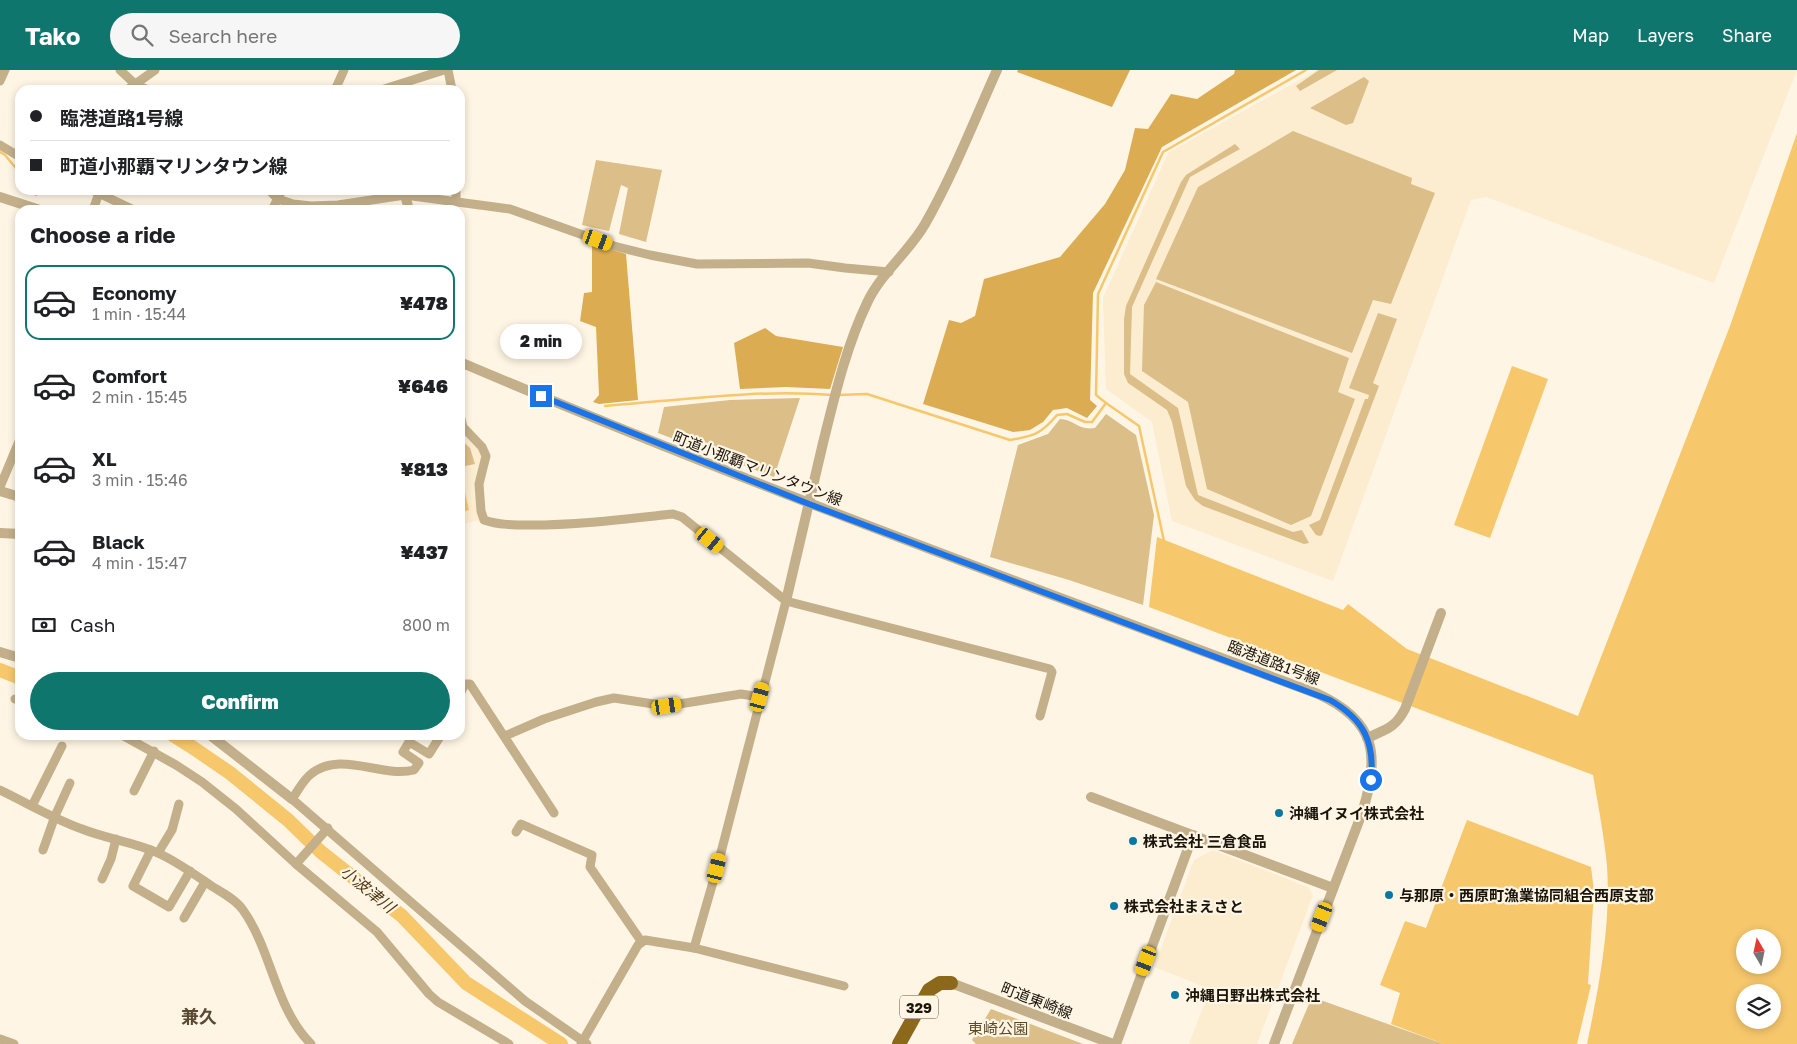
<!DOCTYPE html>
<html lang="en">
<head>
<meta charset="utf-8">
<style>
	:root { --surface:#fff; --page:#f6f6f6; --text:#202124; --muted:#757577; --line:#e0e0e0; --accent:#0f766e }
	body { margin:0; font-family:"Golos Text","Noto Sans JP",sans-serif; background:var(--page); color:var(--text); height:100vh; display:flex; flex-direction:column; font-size:19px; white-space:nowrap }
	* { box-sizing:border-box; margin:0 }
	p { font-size:16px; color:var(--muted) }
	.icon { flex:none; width:28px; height:28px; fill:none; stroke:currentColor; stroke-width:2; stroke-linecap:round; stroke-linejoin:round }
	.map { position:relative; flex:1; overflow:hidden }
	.side { position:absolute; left:15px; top:135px; width:450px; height:535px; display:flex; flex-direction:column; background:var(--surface); border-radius:15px; box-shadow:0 2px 8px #0003 }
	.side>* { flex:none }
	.hud { position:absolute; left:15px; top:15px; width:450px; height:110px; border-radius:15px; box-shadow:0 2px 8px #0003; display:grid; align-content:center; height:110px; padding:0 15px; background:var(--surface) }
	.needle { width:32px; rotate:351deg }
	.tools { position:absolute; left:1736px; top:859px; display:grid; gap:10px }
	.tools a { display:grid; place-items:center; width:45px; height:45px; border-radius:50%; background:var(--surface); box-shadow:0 2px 8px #0003; font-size:25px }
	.end { position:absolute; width:22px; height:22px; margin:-11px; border:6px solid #1a73e8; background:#fff; box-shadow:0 0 0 2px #fff }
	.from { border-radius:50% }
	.bubble { position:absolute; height:35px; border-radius:18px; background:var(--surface); box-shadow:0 2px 8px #0003; font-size:16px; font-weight:800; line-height:35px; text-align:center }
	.car { position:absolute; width:15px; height:30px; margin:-15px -8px; border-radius:6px; box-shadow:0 0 4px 1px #0007; background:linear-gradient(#f5c518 24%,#345 0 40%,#f5c518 0 76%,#345 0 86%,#f5c518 0) }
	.hud b { display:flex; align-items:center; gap:18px; height:48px; font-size:19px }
	.hud b+b { border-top:1px solid var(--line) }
	.hud i { width:12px; height:12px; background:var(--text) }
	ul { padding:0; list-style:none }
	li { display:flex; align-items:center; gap:15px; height:75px; margin:0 10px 8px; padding:0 5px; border:2px solid transparent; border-radius:15px }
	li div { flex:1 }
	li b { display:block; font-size:19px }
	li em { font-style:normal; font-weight:800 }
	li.current { border-color:var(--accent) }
	li>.icon { width:45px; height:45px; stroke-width:1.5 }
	h2 { padding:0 15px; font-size:22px; line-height:60px }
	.pay { display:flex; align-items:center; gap:12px; height:55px; padding:0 15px; font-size:19px }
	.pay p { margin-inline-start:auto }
	.primary-button { display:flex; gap:10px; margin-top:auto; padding:10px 15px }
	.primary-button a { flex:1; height:58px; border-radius:30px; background:var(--accent); color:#fff; font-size:20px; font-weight:800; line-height:58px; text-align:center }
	header { display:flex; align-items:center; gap:30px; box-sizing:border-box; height:70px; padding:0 25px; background:var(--accent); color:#fff }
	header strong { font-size:24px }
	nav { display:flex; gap:28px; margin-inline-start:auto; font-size:18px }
	.search { width:350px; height:45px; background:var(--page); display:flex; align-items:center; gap:12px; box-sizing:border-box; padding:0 18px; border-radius:28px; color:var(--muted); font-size:19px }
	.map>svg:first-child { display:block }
	.built { fill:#fcecd0 }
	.green { fill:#dbbe88 }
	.forest { fill:#dbac51 }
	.water { fill:#f7c76c; fill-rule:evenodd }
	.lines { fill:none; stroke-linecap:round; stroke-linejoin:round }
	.stream { stroke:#f7c76c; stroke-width:2.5 }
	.river { stroke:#f7c76c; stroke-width:14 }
	.minor { stroke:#c3af8a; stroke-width:9 }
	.tertiary { stroke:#c3af8a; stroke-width:10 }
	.trunk { stroke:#8c681a; stroke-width:14 }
	.route { stroke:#1a73e8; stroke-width:6 }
	.poi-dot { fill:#0878a2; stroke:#fef5e4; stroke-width:2 }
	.labels { text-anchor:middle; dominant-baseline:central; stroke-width:4.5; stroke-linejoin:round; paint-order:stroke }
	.shield { fill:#fef5e4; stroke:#5e584b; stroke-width:1 }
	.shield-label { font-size:14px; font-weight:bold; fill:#1a140a }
	.street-label { font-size:15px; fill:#1a140a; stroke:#fef5e4 }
	.poi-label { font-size:15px; font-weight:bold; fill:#1a140a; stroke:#fef5e4; text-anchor:start }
	.park-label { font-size:15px; fill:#5d4923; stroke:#fef5e4 }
	.water-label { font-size:16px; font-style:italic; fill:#4f3b15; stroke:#fef5e4 }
	.quarter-label { font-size:18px; font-weight:bold; fill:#594b33; stroke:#fef5e4 }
</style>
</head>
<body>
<header>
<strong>Tako</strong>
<div class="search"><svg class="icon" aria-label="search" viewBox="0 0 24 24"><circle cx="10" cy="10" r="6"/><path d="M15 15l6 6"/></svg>Search here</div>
<nav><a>Map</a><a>Layers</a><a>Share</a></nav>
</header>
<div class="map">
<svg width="1797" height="974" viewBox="0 0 1797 974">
	<rect width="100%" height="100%" fill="#fef5e4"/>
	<g class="built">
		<path d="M1317,0H1797L1714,213L1486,127L1471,130L1333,511L1172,451L1152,352L1106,319L1103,228L1168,83Z"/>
		<path d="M460,357L480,379L483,391L479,450L460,455Z"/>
		<path d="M1213,780L1308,817L1313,825L1257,974H1189L1210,919L1154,897L1194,790Z"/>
	</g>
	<g class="green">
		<path d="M1319,0H1337L1300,21L1296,16Z"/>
		<path d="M1364,7L1369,11L1353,53L1346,55L1310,38Z"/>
		<path d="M1293,61L1412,108L1411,114L1435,123L1391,234L1373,230L1352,283L1156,209L1198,117Z"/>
		<path d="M1235,74L1240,79L1190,107L1132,237L1130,304L1178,338L1198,425L1293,462L1302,460L1309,473L1304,474L1203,436L1195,430L1186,416L1172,352L1167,340L1128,313L1124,304V249L1126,236L1181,112L1186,105Z"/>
		<path d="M596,90L662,100L646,172L619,164L628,118L621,115L609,161L582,155Z"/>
		<path d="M1156,212L1349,288L1338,322L1355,329L1311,446L1291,455L1207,419L1188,332L1142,301L1144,235Z"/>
		<path d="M1378,243L1397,249L1373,313L1379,316L1322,465L1320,466L1316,465L1309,455L1320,450L1365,329H1368L1369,325L1349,318Z"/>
		<path d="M800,328L774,407L658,363L664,337L730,330Z"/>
		<path d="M1106,344L1136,365L1154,445L1143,535L1069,510L990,487L1018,375L1048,364L1060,349C1074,349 1078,361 1095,358Z"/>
		<path d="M460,369L470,378L475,394L460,397Z"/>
		<path d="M1312,927L1444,974H1292Z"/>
		<path d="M991,939L1083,974H976L972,970Z"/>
	</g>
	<g class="forest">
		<path d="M1018,0H1130L1112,37L1017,2Z"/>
		<path d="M1235,0H1296L1162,77L1093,223L1090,330L1097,336L1087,348L1067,338L1053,340L1043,352L1030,360L1013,362L923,334L949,250L961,253L975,246L984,209L1060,187L1105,134L1125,100L1135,58L1148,59L1171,24L1197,29L1234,4Z"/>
		<path d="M592,174L626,184L638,330L599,334L593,332L599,325L596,257L580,251L584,223L592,222Z"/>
		<path d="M765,258L776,266L843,277L830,319L786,317L740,319L734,273Z"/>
	</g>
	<g class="water">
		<path d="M1797,63V974H1587C1599,916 1611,856 1607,796C1604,765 1598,735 1593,705L1149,537L1157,467L1343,540L1348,534L1407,579L1578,646L1730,256ZM1745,868H1772V895H1745ZM1745,922H1772V950H1745Z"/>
		<path d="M1512,296L1548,309L1490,468L1454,455Z"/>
		<path d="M465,423L469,440L460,443V425Z"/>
		<path d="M1467,750L1591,797L1594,821L1588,914L1591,915L1577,974H1444L1391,954L1400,923L1380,915L1405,851L1426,858Z"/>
	</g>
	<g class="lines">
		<g class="stream">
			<path d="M0,82L5,85L20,103"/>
			<path d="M33,120L36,125"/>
			<path d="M838,325L867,324L1010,370C1034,366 1041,364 1057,345L1067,344L1085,352H1092L1106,333L1139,356L1164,471"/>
			<path d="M1106,333L1096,325L1098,224L1163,82L1306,0"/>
			<path d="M605,336C681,330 756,319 833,325"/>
		</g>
		<g class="river">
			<path d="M0,600L20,608"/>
			<path d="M173,665L192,677L230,703L288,750L321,782L402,846L466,913L561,974"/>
		</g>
		<g class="minor">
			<path d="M120,0L135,14L148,20"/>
			<path d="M441,0H448L452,20"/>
			<path d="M0,11L5,0"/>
			<path d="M127,20L155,0"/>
			<path d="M335,20L344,0"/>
			<path d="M381,20L441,1"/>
			<path d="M0,75L20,87"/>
			<path d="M92,120L134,140"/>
			<path d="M269,120L278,129L293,134L311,136L338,135L405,125L510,139L614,176L650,185L697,194L808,193L845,198L889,202"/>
			<path d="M456,120V131"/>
			<path d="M93,140L99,123"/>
			<path d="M272,140L282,120"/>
			<path d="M460,345L463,357L482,377L486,386L479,414L481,441L484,450C498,455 515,455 530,455C578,455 626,449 673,444L682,447L786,531L1050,599L1052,602L1040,646"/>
			<path d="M0,417L20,369"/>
			<path d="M460,624L465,614H470L554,743"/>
			<path d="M15,629L20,630"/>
			<path d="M122,665L176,695L202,712L236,739L296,794L377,862L429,924L438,932L509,974"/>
			<path d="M441,665L429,684L409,672L403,682L419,693L414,700C381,708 341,680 311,704C303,710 298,721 292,729L525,931L587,974"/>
			<path d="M505,666L544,649L596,632L614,628L667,636L741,624L760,627"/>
			<path d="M0,720C27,733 54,749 82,759C107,769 134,772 158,783C178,792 195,805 213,817C223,823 236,830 243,840C272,881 275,938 311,974"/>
			<path d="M134,721L154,681"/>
			<path d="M32,736L62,676"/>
			<path d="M516,762L521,754L592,785L590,797L641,871"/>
			<path d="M43,780L55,746L70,713"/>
			<path d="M151,780L133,816L169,837L190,801"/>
			<path d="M158,783L172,760L179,734"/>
			<path d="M296,794L328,758"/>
			<path d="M102,809L111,789L116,769"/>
			<path d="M184,848L205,812"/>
			<path d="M694,878L717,798L786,531"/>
			<path d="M0,969L14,974"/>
			<path d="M581,974L638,875L645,870L694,878L844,916"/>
		</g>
		<g class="tertiary">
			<path d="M405,125L409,140"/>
			<path d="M0,127L40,140"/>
			<path d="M460,292C742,412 1031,517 1318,624C1377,651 1380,686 1362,743L1274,974"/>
			<path d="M0,421L20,427"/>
			<path d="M0,463L20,464"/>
			<path d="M786,531C798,478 811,426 823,373C835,325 846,277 867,233C881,203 909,182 925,154C953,105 974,51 997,0"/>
			<path d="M0,582L20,588"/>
			<path d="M210,665L292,729"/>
			<path d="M1367,668C1387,659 1395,658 1405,639L1441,543"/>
			<path d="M1091,727L1333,818"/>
			<path d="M951,913L1113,974"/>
			<path d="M1116,974L1193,765"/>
		</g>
		<path class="trunk" d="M899,974L929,920L940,913H951"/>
	</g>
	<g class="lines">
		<path class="route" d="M541,326L809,434L1330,630C1363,649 1375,671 1371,710"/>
	</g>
	<g class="poi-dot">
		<circle cx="1279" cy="743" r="5"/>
		<circle cx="1133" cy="771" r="5"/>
		<circle cx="1389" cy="825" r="5"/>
		<circle cx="1114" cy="836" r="5"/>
		<circle cx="1175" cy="925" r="5"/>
	</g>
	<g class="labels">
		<rect class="shield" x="900" y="925.5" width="38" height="23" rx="4"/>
		<g class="shield-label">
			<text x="919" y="937">329</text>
		</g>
		<g class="street-label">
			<text transform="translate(758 398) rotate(21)">町道小那覇マリンタウン線</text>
			<text transform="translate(1274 592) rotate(21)">臨港道路1号線</text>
			<text transform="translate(1037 930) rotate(21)">町道東崎線</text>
		</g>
		<g class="poi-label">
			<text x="1289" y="743">沖縄イヌイ株式会社</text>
			<text x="1143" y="771">株式会社 三倉食品</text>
			<text x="1399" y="825">与那原・西原町漁業協同組合西原支部</text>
			<text x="1124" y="836">株式会社まえさと</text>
			<text x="1185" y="925">沖縄日野出株式会社</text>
		</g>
		<g class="park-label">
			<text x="998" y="958">東崎公園</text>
		</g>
		<g class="water-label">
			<text transform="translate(368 819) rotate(39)">小波津川</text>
		</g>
		<g class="quarter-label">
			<text x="199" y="946">兼久</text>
		</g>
	</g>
</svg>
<div class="tools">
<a><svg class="needle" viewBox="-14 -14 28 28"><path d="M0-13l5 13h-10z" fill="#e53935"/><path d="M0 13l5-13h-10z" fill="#757577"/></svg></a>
<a><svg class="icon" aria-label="layers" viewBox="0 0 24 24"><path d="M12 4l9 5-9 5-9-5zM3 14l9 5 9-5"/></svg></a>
</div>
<i class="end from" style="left:1371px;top:710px"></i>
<i class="end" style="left:541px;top:326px"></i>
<div class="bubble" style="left:500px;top:254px;width:82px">2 min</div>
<i class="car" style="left:598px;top:170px;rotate:110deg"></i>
<i class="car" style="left:710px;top:470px;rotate:129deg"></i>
<i class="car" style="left:760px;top:627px;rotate:15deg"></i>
<i class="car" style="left:667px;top:636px;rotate:81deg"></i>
<i class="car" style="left:717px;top:798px;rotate:14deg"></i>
<i class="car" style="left:1322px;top:847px;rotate:201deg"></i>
<i class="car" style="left:1146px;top:891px;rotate:201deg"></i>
<div class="hud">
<b><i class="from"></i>臨港道路1号線</b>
<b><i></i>町道小那覇マリンタウン線</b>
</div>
<section class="side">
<h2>Choose a ride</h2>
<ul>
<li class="current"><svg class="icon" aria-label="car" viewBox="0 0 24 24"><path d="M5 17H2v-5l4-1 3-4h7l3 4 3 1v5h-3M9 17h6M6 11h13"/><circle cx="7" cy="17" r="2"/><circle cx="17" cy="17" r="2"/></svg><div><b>Economy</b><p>1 min · 15:44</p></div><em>¥478</em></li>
<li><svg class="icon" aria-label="car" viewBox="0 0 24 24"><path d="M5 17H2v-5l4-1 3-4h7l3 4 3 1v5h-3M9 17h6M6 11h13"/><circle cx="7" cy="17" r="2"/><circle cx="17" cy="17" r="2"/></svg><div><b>Comfort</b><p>2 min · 15:45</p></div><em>¥646</em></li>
<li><svg class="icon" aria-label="car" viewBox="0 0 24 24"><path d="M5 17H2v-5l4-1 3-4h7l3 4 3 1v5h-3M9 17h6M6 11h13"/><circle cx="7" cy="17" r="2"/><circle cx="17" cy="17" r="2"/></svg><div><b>XL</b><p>3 min · 15:46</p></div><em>¥813</em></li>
<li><svg class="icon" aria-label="car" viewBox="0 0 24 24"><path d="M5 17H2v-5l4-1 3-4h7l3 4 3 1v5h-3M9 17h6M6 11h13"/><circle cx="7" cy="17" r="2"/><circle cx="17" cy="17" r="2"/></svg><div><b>Black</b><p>4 min · 15:47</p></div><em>¥437</em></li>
</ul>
<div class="pay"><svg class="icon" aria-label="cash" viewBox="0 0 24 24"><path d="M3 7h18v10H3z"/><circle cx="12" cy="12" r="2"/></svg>Cash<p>800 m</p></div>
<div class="primary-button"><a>Confirm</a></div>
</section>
</div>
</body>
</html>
